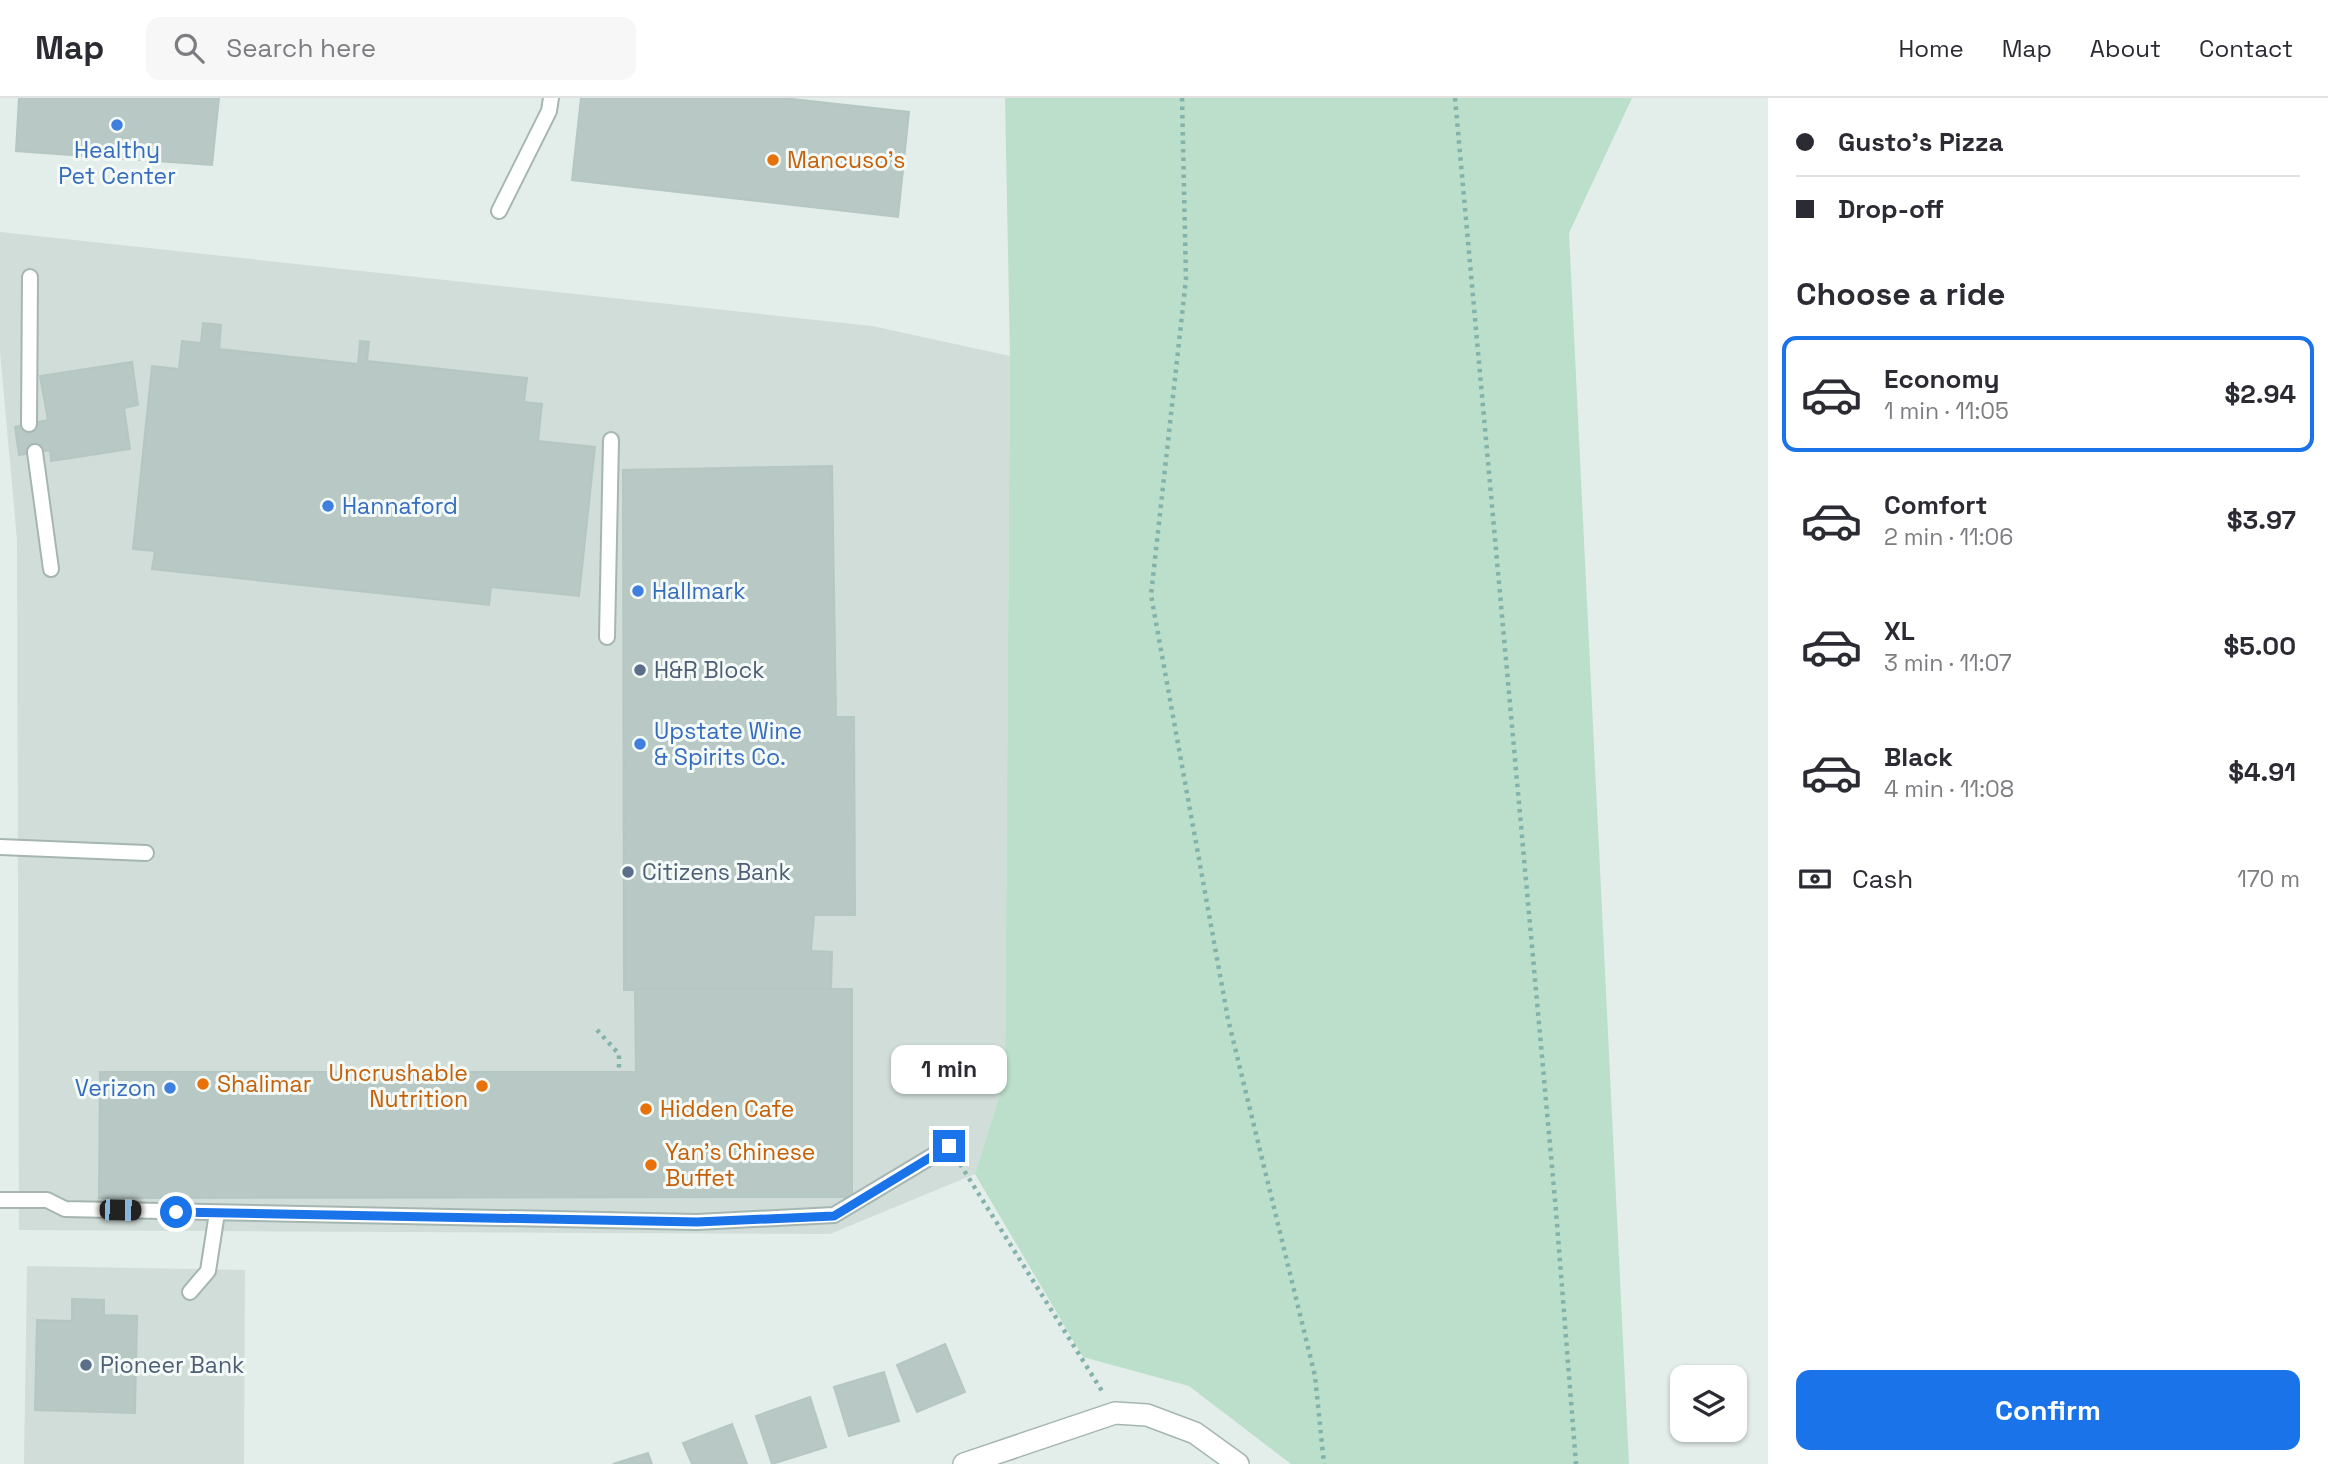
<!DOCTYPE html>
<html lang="en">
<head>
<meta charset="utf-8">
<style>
	:root { --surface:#fff; --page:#f7f7f7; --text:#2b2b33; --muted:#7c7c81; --line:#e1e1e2; --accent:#1a73e8 }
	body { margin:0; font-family:"Space Grotesk",sans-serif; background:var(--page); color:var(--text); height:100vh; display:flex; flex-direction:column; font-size:26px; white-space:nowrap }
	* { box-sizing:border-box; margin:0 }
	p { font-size:23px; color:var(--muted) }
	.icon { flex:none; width:38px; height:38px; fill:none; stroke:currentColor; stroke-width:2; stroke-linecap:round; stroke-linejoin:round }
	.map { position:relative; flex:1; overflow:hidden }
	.drawer { display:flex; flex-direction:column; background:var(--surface); width:560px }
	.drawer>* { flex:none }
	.top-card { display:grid; align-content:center; height:154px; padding:0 28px; background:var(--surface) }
	.fabs { position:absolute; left:1670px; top:1267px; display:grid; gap:14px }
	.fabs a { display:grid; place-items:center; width:77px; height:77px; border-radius:14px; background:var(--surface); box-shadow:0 2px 5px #0004; font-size:35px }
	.end { position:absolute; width:32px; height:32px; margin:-16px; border:9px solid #1a73e8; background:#fff; box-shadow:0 0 0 4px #fff }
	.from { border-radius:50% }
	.bubble { position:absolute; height:49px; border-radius:14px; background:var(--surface); box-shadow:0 2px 5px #0004; font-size:23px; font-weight:700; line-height:49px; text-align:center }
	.car { position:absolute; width:21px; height:42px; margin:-21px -10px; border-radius:9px; box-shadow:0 0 5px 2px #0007; background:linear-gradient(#222 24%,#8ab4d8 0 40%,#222 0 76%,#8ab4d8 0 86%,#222 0) }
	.top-card b { display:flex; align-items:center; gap:24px; height:66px; font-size:26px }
	.top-card b+b { border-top:2px solid var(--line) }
	.top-card i { width:18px; height:18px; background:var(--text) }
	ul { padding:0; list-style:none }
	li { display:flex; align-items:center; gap:21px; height:116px; margin:0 14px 10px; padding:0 14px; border:4px solid transparent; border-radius:14px }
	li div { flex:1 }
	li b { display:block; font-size:26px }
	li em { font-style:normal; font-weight:700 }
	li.on { border-color:var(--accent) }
	li>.icon { width:63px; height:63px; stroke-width:1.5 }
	h2 { padding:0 28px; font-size:32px; line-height:84px }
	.pay { display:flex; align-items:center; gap:18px; height:77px; padding:0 28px; font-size:26px }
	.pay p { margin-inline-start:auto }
	.cta { display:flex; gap:14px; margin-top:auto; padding:14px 28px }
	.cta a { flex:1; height:80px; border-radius:14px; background:var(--accent); color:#fff; font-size:28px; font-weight:700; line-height:80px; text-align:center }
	header { display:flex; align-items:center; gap:42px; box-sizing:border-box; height:98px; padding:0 35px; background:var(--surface); border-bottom:2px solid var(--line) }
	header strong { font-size:33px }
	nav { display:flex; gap:38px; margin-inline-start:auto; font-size:24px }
	.search { width:490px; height:63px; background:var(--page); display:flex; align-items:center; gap:18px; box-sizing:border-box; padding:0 24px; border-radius:14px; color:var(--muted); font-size:26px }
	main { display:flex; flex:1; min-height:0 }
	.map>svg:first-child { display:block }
	.built { fill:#d1ddd9 }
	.green { fill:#bbdfca }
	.building { fill:#b8c8c4; stroke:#b5c7c2; stroke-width:2 }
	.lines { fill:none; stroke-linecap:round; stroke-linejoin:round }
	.lane-casing { stroke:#a5b6b2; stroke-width:18 }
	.street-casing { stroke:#a5b6b2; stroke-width:24 }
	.path { stroke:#82b2aa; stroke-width:4.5; stroke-dasharray:3.5 5; stroke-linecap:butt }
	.lane { stroke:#fff; stroke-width:14 }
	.street { stroke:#fff; stroke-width:21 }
	.route { stroke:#1a73e8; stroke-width:9 }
	.shop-dot { fill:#3f7fe0; stroke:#f4faf7; stroke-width:2.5 }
	.food-dot { fill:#e8710a; stroke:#f4faf7; stroke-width:2.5 }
	.service-dot { fill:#5c6f8a; stroke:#f4faf7; stroke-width:2.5 }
	.labels { text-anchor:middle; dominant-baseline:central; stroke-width:6; stroke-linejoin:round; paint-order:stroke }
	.shop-label { font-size:23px; fill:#366cbe; stroke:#f4faf7; text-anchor:start }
	.food-label { font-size:23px; fill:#c56008; stroke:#f4faf7; text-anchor:start }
	.service-label { font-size:23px; fill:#4e5e75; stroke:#f4faf7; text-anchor:start }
</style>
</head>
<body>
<header>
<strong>Map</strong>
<div class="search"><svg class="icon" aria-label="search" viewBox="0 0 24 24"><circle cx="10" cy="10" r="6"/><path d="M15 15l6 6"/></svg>Search here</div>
<nav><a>Home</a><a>Map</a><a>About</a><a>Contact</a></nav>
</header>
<main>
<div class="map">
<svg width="1768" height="1366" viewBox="0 0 1768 1366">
	<rect width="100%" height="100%" fill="#e3edea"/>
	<g class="built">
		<path d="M0,134L872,228L1010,258L1005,980L975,1076L830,1136L19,1132L17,442L0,253Z"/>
		<path d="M27,1168L245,1172L244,1366H24Z"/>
	</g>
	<path class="green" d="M1005,0H1632L1569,135L1629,1366H1291L1189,1288L1083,1259L975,1076L1005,980L1010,258Z"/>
	<g class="building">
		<path d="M19,0H219L212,67L16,53Z"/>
		<path d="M581,0H783L909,14L898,119L572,82Z"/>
		<path d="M203,225L221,227L219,251L358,266L360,243L369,244L367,263L527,280L524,304L542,306L538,343L595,349L579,498L491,489L489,507L152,471L155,453L133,451L152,268L179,271L182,243L201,245Z"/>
		<path d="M132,264L138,307L124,310L130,351L51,363L50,352L19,357L15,329L48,322L40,278Z"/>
		<path d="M832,368L836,619H854L855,817H814L811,853L832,854L831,891L624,892L623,372Z"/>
		<path d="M635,891H852V1099L99,1100L100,974H636Z"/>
		<path d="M72,1201L104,1202V1217L137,1218L135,1315L35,1312L37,1222L72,1223Z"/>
		<path d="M945,1246L965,1294L917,1314L897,1267Z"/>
		<path d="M884,1274L899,1323L849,1338L834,1289Z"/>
		<path d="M810,1299L826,1349L772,1366L756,1318Z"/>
		<path d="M732,1326L747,1366H692L683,1345Z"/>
		<path d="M648,1355L652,1366H613Z"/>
	</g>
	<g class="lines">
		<g class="lane-casing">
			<g id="lane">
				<path d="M499,113L549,13L551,0"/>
				<path d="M29,326L30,179"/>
				<path d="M35,354L51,471"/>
				<path d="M607,539L611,342"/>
				<path d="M0,749L146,755"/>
				<path d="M0,1102H47L65,1111L697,1124L834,1117L949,1048"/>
				<path d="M190,1194L208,1173L217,1115"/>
			</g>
		</g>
		<g class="street-casing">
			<path id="street" d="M964,1366L1115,1315L1147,1317L1195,1335L1238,1366"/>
		</g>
		<g class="path">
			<path d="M1182,0L1186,181L1151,497L1228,921L1315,1278L1324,1366"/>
			<path d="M1455,0L1556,1113L1576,1366"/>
			<path d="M597,932L619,956V974"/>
			<path d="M960,1066L1102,1293"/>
		</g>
		<use href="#lane" class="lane"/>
		<use href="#street" class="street"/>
	</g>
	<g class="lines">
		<path class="route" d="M176,1114L697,1124L834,1118L949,1048"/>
	</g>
	<g class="shop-dot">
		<circle cx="117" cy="27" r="7"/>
		<circle cx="328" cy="408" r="7"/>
		<circle cx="638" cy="493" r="7"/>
		<circle cx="640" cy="646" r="7"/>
		<circle cx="170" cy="990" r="7"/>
	</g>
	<g class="food-dot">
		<circle cx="773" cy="62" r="7"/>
		<circle cx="203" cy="986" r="7"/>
		<circle cx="482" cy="988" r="7"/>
		<circle cx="646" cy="1011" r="7"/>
		<circle cx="651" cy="1067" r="7"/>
	</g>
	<g class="service-dot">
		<circle cx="640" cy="572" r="7"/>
		<circle cx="628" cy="774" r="7"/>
		<circle cx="86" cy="1267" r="7"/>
	</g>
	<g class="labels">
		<g class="shop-label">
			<text x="117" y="52" text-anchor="middle">Healthy<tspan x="117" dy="26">Pet Center</tspan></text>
			<text x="342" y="408">Hannaford</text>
			<text x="652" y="493">Hallmark</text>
			<text x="654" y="633">Upstate Wine<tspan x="654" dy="26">&amp; Spirits Co.</tspan></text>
			<text x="156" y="990" text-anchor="end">Verizon</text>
		</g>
		<g class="food-label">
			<text x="787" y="62">Mancuso's</text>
			<text x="468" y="975" text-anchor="end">Uncrushable<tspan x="468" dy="26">Nutrition</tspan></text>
			<text x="217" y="986">Shalimar</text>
			<text x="660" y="1011">Hidden Cafe</text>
			<text x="665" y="1054">Yan's Chinese<tspan x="665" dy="26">Buffet</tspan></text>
		</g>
		<g class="service-label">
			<text x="654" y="572">H&amp;R Block</text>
			<text x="642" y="774">Citizens Bank</text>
			<text x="100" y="1267">Pioneer Bank</text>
		</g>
	</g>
</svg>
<div class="fabs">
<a><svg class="icon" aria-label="layers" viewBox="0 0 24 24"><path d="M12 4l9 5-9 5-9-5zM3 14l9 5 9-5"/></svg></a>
</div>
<i class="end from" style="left:176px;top:1114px"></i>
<i class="end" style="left:949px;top:1048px"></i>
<div class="bubble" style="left:891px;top:947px;width:116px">1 min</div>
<i class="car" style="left:120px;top:1112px;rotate:91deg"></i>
</div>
<section class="drawer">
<div class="top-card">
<b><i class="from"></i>Gusto's Pizza</b>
<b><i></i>Drop-off</b>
</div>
<h2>Choose a ride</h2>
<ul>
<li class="on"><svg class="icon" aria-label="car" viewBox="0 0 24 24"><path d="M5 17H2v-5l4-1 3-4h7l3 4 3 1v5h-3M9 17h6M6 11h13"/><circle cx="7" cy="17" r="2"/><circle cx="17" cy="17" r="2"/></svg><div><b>Economy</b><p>1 min · 11:05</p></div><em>$2.94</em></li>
<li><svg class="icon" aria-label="car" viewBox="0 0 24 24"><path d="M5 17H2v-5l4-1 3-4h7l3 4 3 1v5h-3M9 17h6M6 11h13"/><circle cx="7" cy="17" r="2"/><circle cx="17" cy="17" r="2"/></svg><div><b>Comfort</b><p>2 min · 11:06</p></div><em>$3.97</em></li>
<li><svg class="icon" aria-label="car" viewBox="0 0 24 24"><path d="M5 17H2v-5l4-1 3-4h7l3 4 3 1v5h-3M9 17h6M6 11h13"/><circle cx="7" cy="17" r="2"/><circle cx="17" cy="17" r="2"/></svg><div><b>XL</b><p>3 min · 11:07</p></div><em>$5.00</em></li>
<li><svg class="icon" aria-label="car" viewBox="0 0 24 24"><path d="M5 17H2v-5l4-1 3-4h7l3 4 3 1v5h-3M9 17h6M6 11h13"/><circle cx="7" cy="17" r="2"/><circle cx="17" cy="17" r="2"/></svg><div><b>Black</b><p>4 min · 11:08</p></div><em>$4.91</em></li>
</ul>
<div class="pay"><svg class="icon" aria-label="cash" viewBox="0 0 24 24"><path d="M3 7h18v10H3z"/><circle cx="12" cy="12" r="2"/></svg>Cash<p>170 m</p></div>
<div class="cta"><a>Confirm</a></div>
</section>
</main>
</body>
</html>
